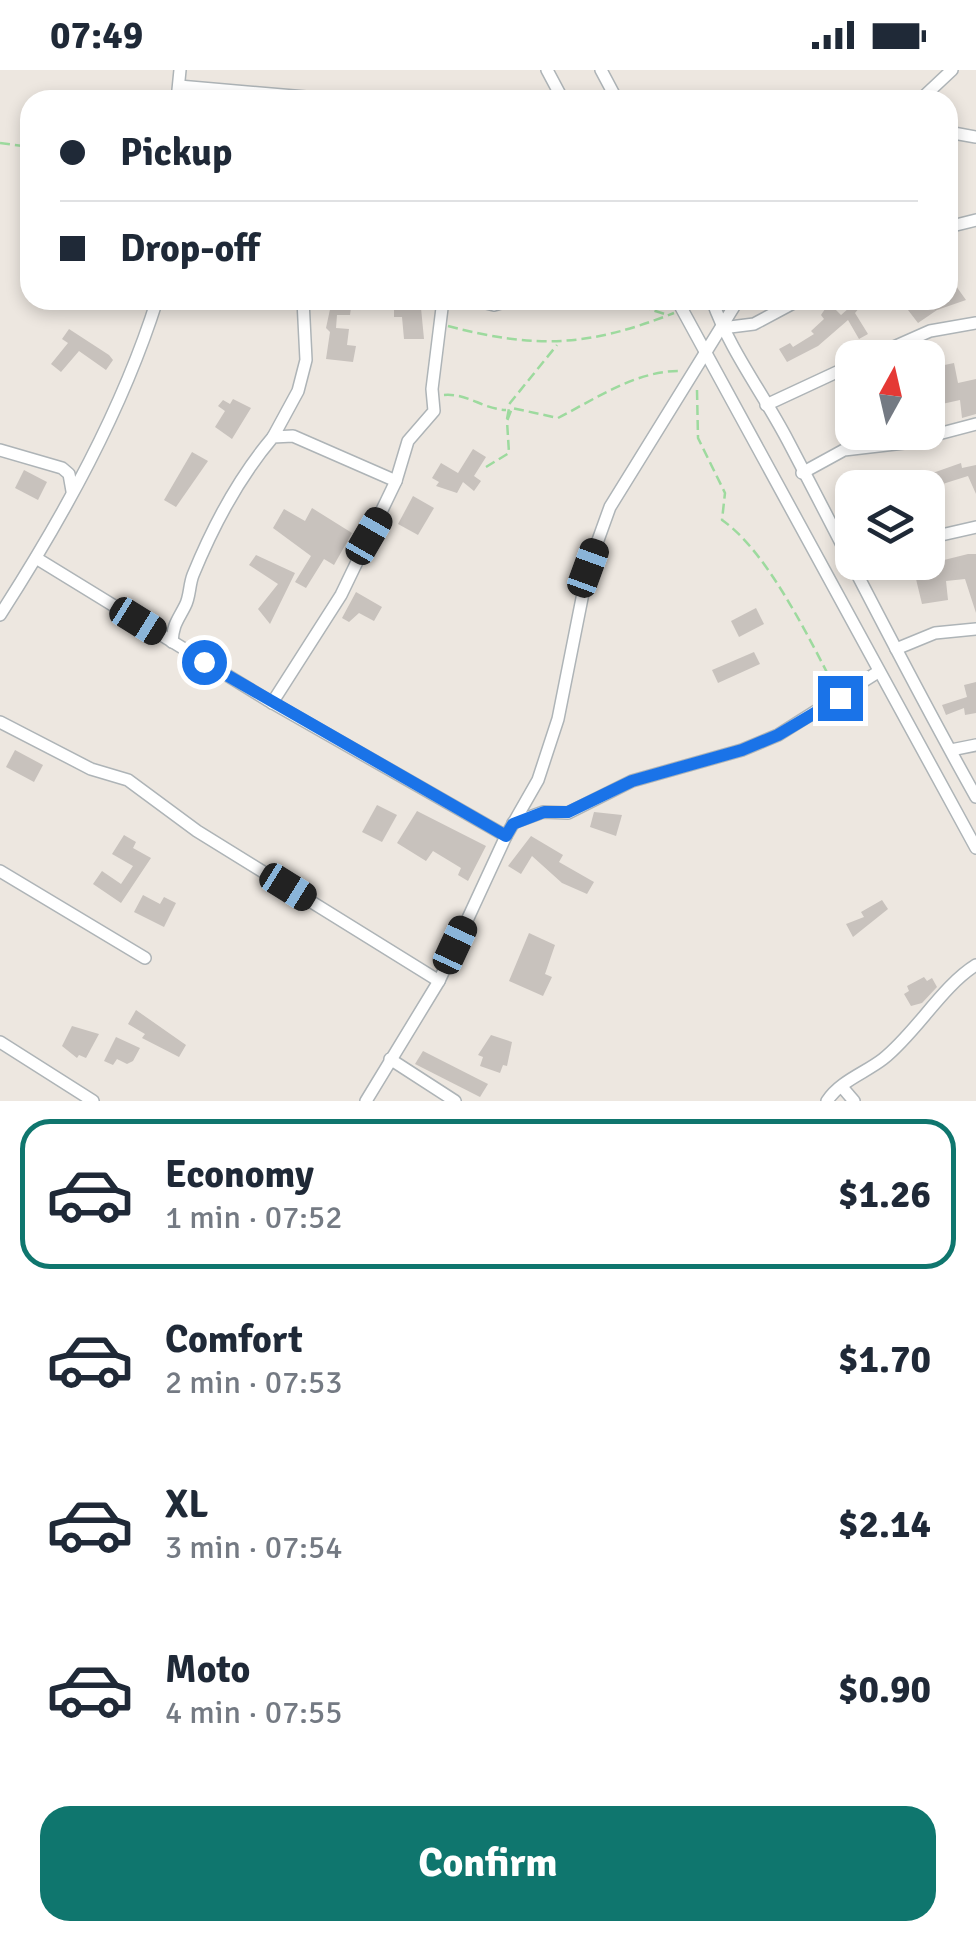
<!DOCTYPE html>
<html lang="en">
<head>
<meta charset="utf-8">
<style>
	:root { --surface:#fff; --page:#f2f2f3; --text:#1f2937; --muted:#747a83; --line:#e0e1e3; --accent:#0f766e }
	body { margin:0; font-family:Signika,sans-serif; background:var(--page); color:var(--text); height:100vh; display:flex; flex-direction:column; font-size:38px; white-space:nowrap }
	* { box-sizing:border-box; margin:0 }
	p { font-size:32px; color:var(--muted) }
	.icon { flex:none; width:55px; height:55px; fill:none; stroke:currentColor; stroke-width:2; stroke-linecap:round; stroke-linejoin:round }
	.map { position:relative; height:1031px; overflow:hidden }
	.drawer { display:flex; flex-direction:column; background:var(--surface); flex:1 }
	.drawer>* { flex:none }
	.top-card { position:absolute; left:20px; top:20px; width:938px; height:220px; border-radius:30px; box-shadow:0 5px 15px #0003; display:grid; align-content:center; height:220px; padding:0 40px; background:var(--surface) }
	.needle { width:65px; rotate:8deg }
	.tools { position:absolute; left:835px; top:270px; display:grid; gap:20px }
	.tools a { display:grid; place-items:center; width:110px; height:110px; border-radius:20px; background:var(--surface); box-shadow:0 5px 15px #0003; font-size:50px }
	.end { position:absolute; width:45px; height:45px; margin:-22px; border:12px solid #1a73e8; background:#fff; box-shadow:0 0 0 5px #fff }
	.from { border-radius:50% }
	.car { position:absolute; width:30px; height:60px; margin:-30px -15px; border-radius:12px; box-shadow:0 0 8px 2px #0007; background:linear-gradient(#222 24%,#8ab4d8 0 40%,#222 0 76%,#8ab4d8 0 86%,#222 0) }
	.top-card b { display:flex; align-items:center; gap:35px; height:95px; font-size:38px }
	.top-card b+b { border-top:2px solid var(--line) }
	.top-card i { width:25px; height:25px; background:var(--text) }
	ul { padding:18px 0 0; list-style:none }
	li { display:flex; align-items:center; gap:30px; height:150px; margin:0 20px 15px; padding:0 20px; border:5px solid transparent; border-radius:30px }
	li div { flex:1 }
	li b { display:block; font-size:38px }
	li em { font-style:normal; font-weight:800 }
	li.on { border-color:var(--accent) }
	li>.icon { width:90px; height:90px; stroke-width:1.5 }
	.action { display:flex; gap:20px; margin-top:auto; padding:20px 40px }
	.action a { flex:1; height:115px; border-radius:30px; background:var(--accent); color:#fff; font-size:40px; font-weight:800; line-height:115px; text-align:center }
	.status { display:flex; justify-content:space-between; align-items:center; height:70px; padding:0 50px; background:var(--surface); direction:ltr }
	.status svg { height:28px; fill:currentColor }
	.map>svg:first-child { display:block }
	.building { fill:#c8c2bd }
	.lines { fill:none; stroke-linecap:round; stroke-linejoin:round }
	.minor-casing { stroke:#aeb4b7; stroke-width:14 }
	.path { stroke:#9dda9e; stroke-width:2.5; stroke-dasharray:10 5; stroke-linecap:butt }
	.minor { stroke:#fff; stroke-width:11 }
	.route { stroke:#1a73e8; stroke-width:12 }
</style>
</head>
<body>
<div class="status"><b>07:49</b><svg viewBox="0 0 49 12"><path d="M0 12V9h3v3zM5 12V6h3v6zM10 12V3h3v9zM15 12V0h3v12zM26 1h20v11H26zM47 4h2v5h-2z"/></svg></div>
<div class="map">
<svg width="976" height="1031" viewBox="0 0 976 1031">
	<rect width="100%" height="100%" fill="#ede7e0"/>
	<g class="building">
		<path d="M956,216L966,230L937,240L918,253L908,240L923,230H948V220Z"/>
		<path d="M332,230H352L350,245H337L336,258L349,259L347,275L356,276L353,292L326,289L330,262L326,258Z"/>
		<path d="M856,232L860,237L855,243L868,264L859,269L848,250L818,276L787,292L779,279L790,273L793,277L814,264L811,261L824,249L821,245L829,233L841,245Z"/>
		<path d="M394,238H421L424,269H404L402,247H394Z"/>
		<path d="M69,259L109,285L113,290L106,300L79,281L61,302L51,294L68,273L62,269Z"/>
		<path d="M928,279L935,297L954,293L958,313L976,309V344L962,348L960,330L933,336Z"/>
		<path d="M233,329L251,338L232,369L215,357L225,341L218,336L223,330L230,334Z"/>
		<path d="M473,379L486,387L474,406L481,411L474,421L463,412L457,423L436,416L439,412L432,408L441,393L458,403Z"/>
		<path d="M192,382L208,391L176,437L164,430Z"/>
		<path d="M961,393L962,398L976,395V424L968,406L930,418H890Z"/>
		<path d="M24,400L47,412L38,430L15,418Z"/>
		<path d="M413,426L434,438L418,465L398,454Z"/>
		<path d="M312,438L352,463L334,495L324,489L306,518L295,512L311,486L273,458L284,439L305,451Z"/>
		<path d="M968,484H976V543L965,509L946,511L948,530L922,534L916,509L934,507L932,493Z"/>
		<path d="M256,485L295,503L270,554L258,539L278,514L249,495Z"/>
		<path d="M356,522L382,537L374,551L359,543L349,552L342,548Z"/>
		<path d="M756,538L764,554L739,567L731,551Z"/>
		<path d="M754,582L760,594L718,613L712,600Z"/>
		<path d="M976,612V643L965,645L964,638L946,645L942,635L967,627L964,615Z"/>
		<path d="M15,680L43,695L34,712L6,697Z"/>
		<path d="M377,735L397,745L382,772L362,762Z"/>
		<path d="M417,741L486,776L468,811L458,805L461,798L433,781L426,791L397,773Z"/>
		<path d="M594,742L622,745L616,766L590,757Z"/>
		<path d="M124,765L136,772L133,778L151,788L121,833L93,814L102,801L121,814L133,796L112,784Z"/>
		<path d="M531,766L563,785L559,792L594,812L587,824L562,813L532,786L521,804L508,796Z"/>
		<path d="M143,825L160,834L164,827L176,833L164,857L134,842Z"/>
		<path d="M882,830L888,839L853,867L846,854L864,847L861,842Z"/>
		<path d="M529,863L555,875L545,904L552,907L543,926L509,911Z"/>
		<path d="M924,907L927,911L932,908L937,917L922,933L911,936L904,924L909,921L907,916Z"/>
		<path d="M136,940L186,975L179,987L142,968L145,964L128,954Z"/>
		<path d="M72,956L99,964L86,988L79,985L77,988L62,976Z"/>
		<path d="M491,965L512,972L507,996L503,995L500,1003L480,996L483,987L478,985Z"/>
		<path d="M116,967L140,978L133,991L127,994L117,989L113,995L104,991Z"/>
		<path d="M423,981L488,1014L480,1027L415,994Z"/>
	</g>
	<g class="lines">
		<g class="minor-casing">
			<g id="minor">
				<path d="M547,0L563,30"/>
				<path d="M601,0L617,30"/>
				<path d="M179,16L341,30"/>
				<path d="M177,30L180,0"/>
				<path d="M920,30L952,0"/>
				<path d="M948,62L976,67"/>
				<path d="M948,157L976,150"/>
				<path d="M474,230L494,235L512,230"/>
				<path d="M677,230L976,778"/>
				<path d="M712,230C730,281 763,323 788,371C850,489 910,610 976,727"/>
				<path d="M722,258L754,254L799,230"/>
				<path d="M869,288L930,261L976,253"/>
				<path d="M766,335L852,295"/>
				<path d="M273,367L298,321L306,290L303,230"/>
				<path d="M0,380L62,398L69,404L72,421"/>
				<path d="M802,403L844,380L904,373L976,354"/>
				<path d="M928,468L976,457"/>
				<path d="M36,488L269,631L506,766"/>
				<path d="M0,545C63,447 122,341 157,230"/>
				<path d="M172,572C173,554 178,550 185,536C190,527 189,515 193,505C213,456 239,407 273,367L293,366L396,411"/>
				<path d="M896,579L935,563L976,559"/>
				<path d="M272,633L341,525L396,411L408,371L434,341L432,319L443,230"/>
				<path d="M0,652L91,699L128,710L197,761L439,911"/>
				<path d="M951,680L976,675"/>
				<path d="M513,753L543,742L568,743L632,711L742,680L778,665L878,602"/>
				<path d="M0,801L145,888"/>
				<path d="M0,972L93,1031"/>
				<path d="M390,989L455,1031"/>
				<path d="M842,1017L854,1031"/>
				<path d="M366,1031L439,911L506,766L538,710L558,649L588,498L610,437L738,230"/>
				<path d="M827,1031C840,1011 865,1003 883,989C916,963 942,916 976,895"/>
			</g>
		</g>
		<g class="path">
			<path d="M0,73L30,77"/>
			<path d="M596,230L624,231L668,245"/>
			<path d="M448,256C536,279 588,277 674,243"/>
			<path d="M697,320L698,368L725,423L722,450C767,481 809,568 835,618"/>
			<path d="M444,325C467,323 483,339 506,340"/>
			<path d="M507,349L510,333L557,275"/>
			<path d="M486,397L509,383L507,351L512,338L558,348C597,328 637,300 682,301"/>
		</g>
		<use href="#minor" class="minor"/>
	</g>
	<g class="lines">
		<path class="route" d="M204,592L506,766L513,754L544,742H568L632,711L742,680L778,665L840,628"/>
	</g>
</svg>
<div class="tools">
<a><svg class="needle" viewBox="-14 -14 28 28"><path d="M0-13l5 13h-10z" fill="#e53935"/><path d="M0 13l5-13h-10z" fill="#747a83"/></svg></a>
<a><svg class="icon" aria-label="layers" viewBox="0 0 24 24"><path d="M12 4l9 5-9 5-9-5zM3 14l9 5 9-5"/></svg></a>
</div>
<i class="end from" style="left:204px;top:592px"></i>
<i class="end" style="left:840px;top:628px"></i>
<i class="car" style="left:369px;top:466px;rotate:30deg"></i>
<i class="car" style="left:588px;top:498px;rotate:20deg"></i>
<i class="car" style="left:138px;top:551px;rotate:122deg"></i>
<i class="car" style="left:288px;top:817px;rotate:122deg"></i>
<i class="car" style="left:455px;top:875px;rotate:25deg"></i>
<div class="top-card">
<b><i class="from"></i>Pickup</b>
<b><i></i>Drop-off</b>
</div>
</div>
<section class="drawer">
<ul>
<li class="on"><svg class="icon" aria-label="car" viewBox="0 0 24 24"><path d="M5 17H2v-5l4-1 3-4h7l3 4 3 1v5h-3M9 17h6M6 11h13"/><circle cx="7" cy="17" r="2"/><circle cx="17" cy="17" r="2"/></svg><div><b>Economy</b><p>1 min · 07:52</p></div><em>$1.26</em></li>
<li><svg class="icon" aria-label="car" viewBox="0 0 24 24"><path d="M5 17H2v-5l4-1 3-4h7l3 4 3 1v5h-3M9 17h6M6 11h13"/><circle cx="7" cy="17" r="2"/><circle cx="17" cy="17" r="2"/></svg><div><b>Comfort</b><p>2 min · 07:53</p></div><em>$1.70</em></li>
<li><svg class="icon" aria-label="car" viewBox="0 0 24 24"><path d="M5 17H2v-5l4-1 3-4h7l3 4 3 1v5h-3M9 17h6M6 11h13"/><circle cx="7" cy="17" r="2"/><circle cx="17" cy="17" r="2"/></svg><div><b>XL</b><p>3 min · 07:54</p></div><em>$2.14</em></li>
<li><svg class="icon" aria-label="car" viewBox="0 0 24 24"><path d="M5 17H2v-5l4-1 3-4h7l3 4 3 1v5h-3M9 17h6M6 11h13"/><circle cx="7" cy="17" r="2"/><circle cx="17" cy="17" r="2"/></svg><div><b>Moto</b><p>4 min · 07:55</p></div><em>$0.90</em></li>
</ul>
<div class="action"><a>Confirm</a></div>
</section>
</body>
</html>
